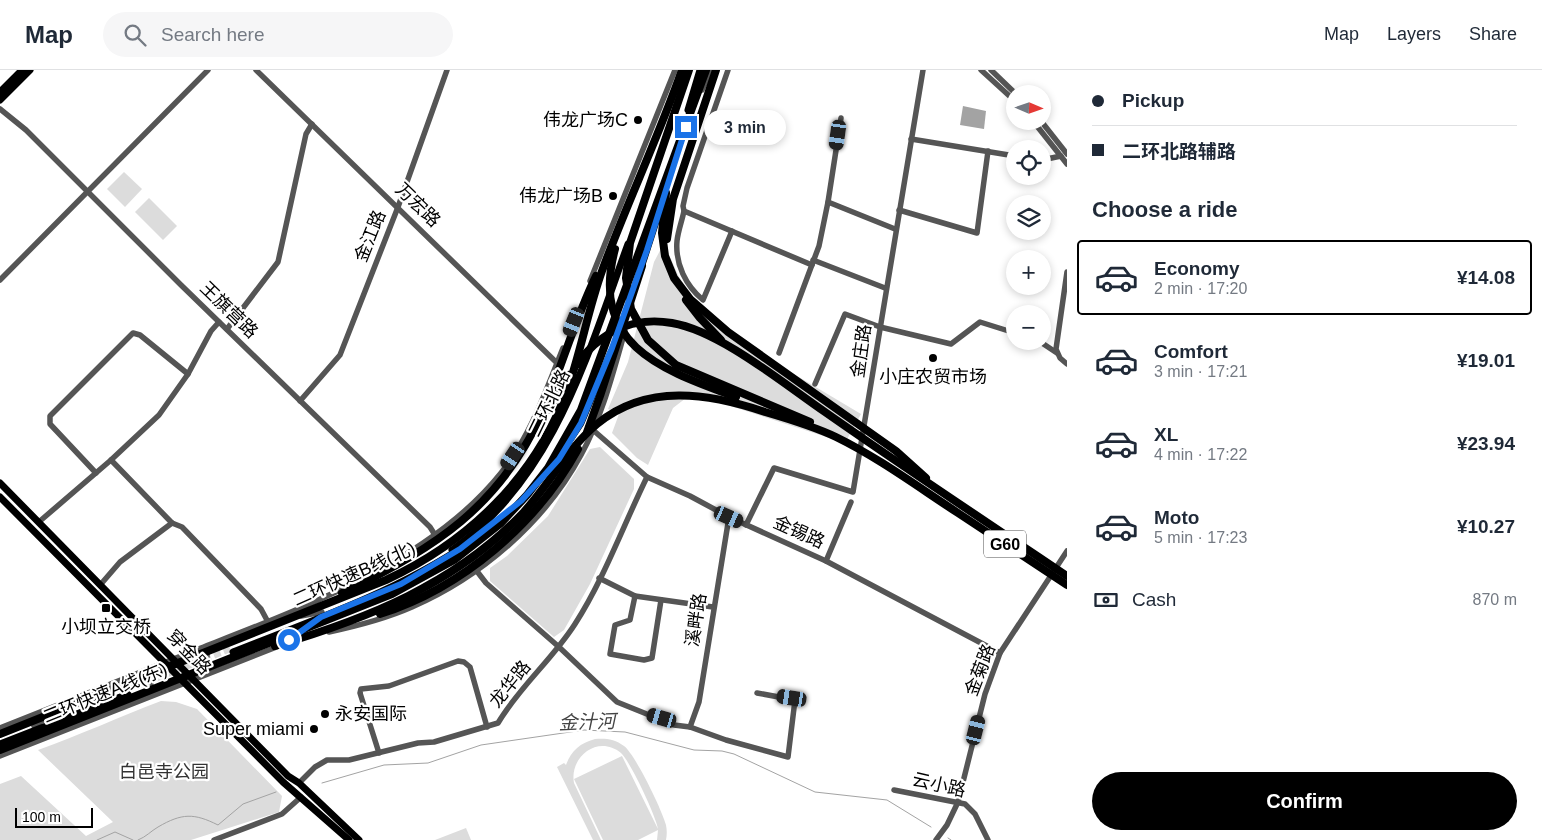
<!DOCTYPE html>
<html lang="en">
<head>
<meta charset="utf-8">
<style>
	:root { --surface:#fff; --page:#f6f6f7; --text:#1f2937; --muted:#747a83; --line:#e0e1e3; --accent:#000 }
	body { margin:0; font-family:Helvetica,"Noto Sans SC",sans-serif; background:var(--page); color:var(--text); height:100vh; display:flex; flex-direction:column; font-size:19px; white-space:nowrap }
	* { box-sizing:border-box; margin:0 }
	p { font-size:16px; color:var(--muted) }
	.icon { flex:none; width:28px; height:28px; fill:none; stroke:currentColor; stroke-width:2; stroke-linecap:round; stroke-linejoin:round }
	.map { position:relative; flex:1; overflow:hidden }
	.sheet { display:flex; flex-direction:column; background:var(--surface); width:475px }
	.sheet>* { flex:none }
	.top-card { display:grid; align-content:center; height:110px; padding:0 25px; background:var(--surface) }
	.needle { width:32px; rotate:92deg }
	.controls { position:absolute; left:1006px; top:15px; display:grid; gap:10px }
	.controls a { display:grid; place-items:center; width:45px; height:45px; border-radius:50%; background:var(--surface); box-shadow:0 2px 8px #0003; font-size:25px }
	.scale { position:absolute; left:15px; bottom:12px; width:78px; box-sizing:border-box; padding-left:5px; border:2px solid #000; border-top:0; font-size:14px; line-height:18px; white-space:nowrap; color:#000; -webkit-text-stroke:4px #fff; paint-order:stroke }
	.end { position:absolute; width:22px; height:22px; margin:-11px; border:6px solid #1a73e8; background:#fff; box-shadow:0 0 0 2px #fff }
	.from { border-radius:50% }
	.bubble { position:absolute; height:35px; border-radius:18px; background:var(--surface); box-shadow:0 2px 8px #0003; font-size:16px; font-weight:700; line-height:35px; text-align:center }
	.car { position:absolute; width:15px; height:30px; margin:-15px -8px; border-radius:6px; box-shadow:0 0 4px 1px #0007; background:linear-gradient(#222 24%,#8ab4d8 0 40%,#222 0 76%,#8ab4d8 0 86%,#222 0) }
	.top-card b { display:flex; align-items:center; gap:18px; height:48px; font-size:19px }
	.top-card b+b { border-top:1px solid var(--line) }
	.top-card i { width:12px; height:12px; background:var(--text) }
	ul { padding:0; list-style:none }
	li { display:flex; align-items:center; gap:15px; height:75px; margin:0 10px 8px; padding:0 15px; border:2px solid transparent; border-radius:5px }
	li div { flex:1 }
	li b { display:block; font-size:19px }
	li em { font-style:normal; font-weight:700 }
	li.active { border-color:var(--accent) }
	li>.icon { width:45px; height:45px; stroke-width:1.5 }
	h2 { padding:0 25px; font-size:22px; line-height:60px }
	.pay { display:flex; align-items:center; gap:12px; height:55px; padding:0 25px; font-size:19px }
	.pay p { margin-inline-start:auto }
	.button { display:flex; gap:10px; margin-top:auto; padding:10px 25px }
	.button a { flex:1; height:58px; border-radius:30px; background:var(--accent); color:#fff; font-size:20px; font-weight:700; line-height:58px; text-align:center }
	header { display:flex; align-items:center; gap:30px; box-sizing:border-box; height:70px; padding:0 25px; background:var(--surface); border-bottom:1px solid var(--line) }
	header strong { font-size:24px }
	nav { display:flex; gap:28px; margin-inline-start:auto; font-size:18px }
	.search { width:350px; height:45px; background:var(--page); display:flex; align-items:center; gap:12px; box-sizing:border-box; padding:0 18px; border-radius:28px; color:var(--muted); font-size:19px }
	main { display:flex; flex:1; min-height:0 }
	.map>svg:first-child { display:block }
	.green { fill:#dcdcdc }
	.water { fill:#a3a3a3 }
	.lines { fill:none; stroke-linecap:round; stroke-linejoin:round }
	.stream { stroke:#a3a3a3; stroke-width:1 }
	.major-tunnel { stroke:#d9d9d9; stroke-width:7; stroke-dasharray:7 3.5; stroke-linecap:butt }
	.minor { stroke:#555; stroke-width:5.5 }
	.major { stroke:#000; stroke-width:7 }
	.highway { stroke:#000; stroke-width:8 }
	.route { stroke:#1a73e8; stroke-width:6 }
	.poi-dot { fill:#000; stroke:#fff; stroke-width:2 }
	.labels { text-anchor:middle; dominant-baseline:central; stroke-width:4.5; stroke-linejoin:round; paint-order:stroke }
	.shield { fill:#fff; stroke:#4c4c4c; stroke-width:1 }
	.shield-label { font-size:16px; font-weight:bold; fill:#000 }
	.poi-label { font-size:18px; fill:#000; stroke:#fff; text-anchor:end }
	.street-label { font-size:18px; fill:#000; stroke:#fff }
	.park-label { font-size:18px; fill:#333; stroke:#fff }
	.water-label { font-size:19px; font-style:italic; fill:#444; stroke:#fff }
</style>
</head>
<body>
<header>
<strong>Map</strong>
<div class="search"><svg class="icon" aria-label="search" viewBox="0 0 24 24"><circle cx="10" cy="10" r="6"/><path d="M15 15l6 6"/></svg>Search here</div>
<nav><a>Map</a><a>Layers</a><a>Share</a></nav>
</header>
<main>
<div class="map">
<svg width="1067" height="770" viewBox="0 0 1067 770">
	<rect width="100%" height="100%" fill="#fff"/>
	<g class="green">
		<path d="M124,102L142,119L125,137L107,119Z"/>
		<path d="M149,128L177,156L163,170L135,142Z"/>
		<path d="M664,173L678,205L701,241L730,266L861,344L845,373L715,331L686,328L673,338L648,395L637,388L612,363L619,344L608,339L628,292L654,192Z"/>
		<path d="M600,377L634,409V419L590,514L564,560L554,567L490,511V498L507,486L548,446L590,379Z"/>
		<path d="M161,631L176,632L197,639L282,726L279,742L191,770H0V714L21,706L86,766L113,752L38,680C80,665 119,647 161,631Z"/>
		<path d="M595,669C605,668 615,669 624,676C635,684 662,740 666,755C667,760 667,765 666,770H657L658,760L638,770H603L574,709L622,686L658,759C656,746 630,691 621,683C598,664 569,687 574,713L601,770H593L557,697L564,693L566,695C571,681 580,673 595,669Z"/>
		<path d="M466,758L471,770H435Z"/>
	</g>
	<path class="water" d="M963,36L986,41L984,59L960,55Z"/>
	<g class="lines">
		<g class="stream">
			<path d="M322,713L384,695L428,693L481,675L584,660L625,662L694,680L722,681L734,684L815,722L887,730L931,757"/>
			<path d="M948,768L951,770"/>
			<path d="M97,770L115,762L133,770"/>
			<path d="M138,770C146,767 151,761 158,757C182,743 194,743 218,755L243,734L276,722"/>
		</g>
		<path class="major-tunnel" d="M126,620L232,578"/>
		<g class="minor">
			<path d="M256,0L557,293"/>
			<path d="M728,0L687,118L683,136L684,141L812,195"/>
			<path d="M981,0L1015,31"/>
			<path d="M991,0L1016,24"/>
			<path d="M702,20L711,0"/>
			<path d="M0,39L26,60L181,215L430,457L435,465"/>
			<path d="M1033,51L1067,94"/>
			<path d="M1041,51L1067,84"/>
			<path d="M911,69L1015,86"/>
			<path d="M1042,90L1061,86"/>
			<path d="M828,132L895,159"/>
			<path d="M899,140L977,163L988,81"/>
			<path d="M684,141C682,151 678,161 677,171C675,194 686,216 703,230L732,161"/>
			<path d="M813,190L885,218"/>
			<path d="M1067,202L1056,279L1060,288L1067,294"/>
			<path d="M0,210L208,0"/>
			<path d="M590,211L675,0"/>
			<path d="M227,259L278,192L306,64L312,54"/>
			<path d="M1039,271L1057,283"/>
			<path d="M779,283L819,176L828,132L841,48"/>
			<path d="M815,314L845,244L880,257L951,274L980,252L1015,263"/>
			<path d="M300,331L340,285L398,137L447,0"/>
			<path d="M593,360L647,407L690,426L729,447L826,491L1000,583"/>
			<path d="M111,390L172,453L182,457L261,539L268,552"/>
			<path d="M96,403L50,354V346L133,263L140,265L188,304"/>
			<path d="M40,451L111,390L159,345L188,304L211,261L219,252"/>
			<path d="M746,455L774,398L853,422L923,0"/>
			<path d="M826,491L851,432"/>
			<path d="M476,500L486,513L559,577L617,632L674,655L690,657L726,670L788,687L795,630L757,623"/>
			<path d="M599,508L635,526L713,537"/>
			<path d="M101,514L120,492L172,453"/>
			<path d="M635,526L630,550L615,555L610,584L644,590L652,588L661,530"/>
			<path d="M301,546L322,542"/>
			<path d="M329,562C357,556 385,549 412,537C481,507 545,452 581,385C602,347 613,303 625,261"/>
			<path d="M207,580V589L214,597"/>
			<path d="M144,605L151,614L150,623"/>
			<path d="M34,656L48,647"/>
			<path d="M690,657L699,632L729,447"/>
			<path d="M0,658C67,631 134,605 201,578C303,538 431,491 501,403C530,367 546,320 563,278"/>
			<path d="M379,683L360,623L361,619L389,616L458,591L464,592L470,597L487,657"/>
			<path d="M0,686L279,576"/>
			<path d="M299,713L315,697L327,690H349L418,673L434,672L498,653C520,616 552,590 575,554C604,509 623,456 647,407"/>
			<path d="M894,720L965,734L975,744L988,770"/>
			<path d="M214,770L282,744L301,727"/>
			<path d="M936,770L947,755L958,732L985,624L1000,583L1067,481"/>
		</g>
		<g class="major">
			<path d="M0,22L22,0"/>
			<path d="M0,30L30,0"/>
			<path d="M688,40L700,0"/>
			<path d="M640,201L663,130"/>
			<path d="M550,400L581,353L611,282"/>
			<path d="M0,413L288,706L299,713L359,770"/>
			<path d="M0,427L283,712L349,770"/>
			<path d="M452,480C554,408 587,286 628,174"/>
			<path d="M233,582C318,548 405,519 480,465"/>
			<path d="M0,674L128,624"/>
		</g>
		<g class="highway">
			<path d="M689,0L630,173L626,208L631,239L648,270L676,295L810,352"/>
			<path d="M666,123L662,163L665,186L674,208L690,229L728,262L896,381L926,408"/>
			<path d="M667,169L673,129L716,0"/>
			<path d="M615,179C589,276 663,300 736,327"/>
			<path d="M686,230L700,248L721,270"/>
			<path d="M577,294C600,263 632,246 672,253C720,261 784,314 825,342C905,398 986,452 1067,506"/>
			<path d="M548,340L569,305"/>
			<path d="M587,362L600,326L642,196"/>
			<path d="M342,523C433,480 501,436 543,341C562,296 575,249 596,206"/>
			<path d="M380,544C462,518 537,454 578,379"/>
			<path d="M275,576C367,549 455,514 523,443C549,415 567,379 597,354C647,313 709,323 765,342C789,349 813,356 836,367C879,388 918,417 958,443C994,467 1031,491 1067,515"/>
			<path d="M0,664L386,510C468,472 535,408 567,321C581,281 588,240 602,201C627,133 658,68 682,0"/>
			<path d="M0,680L392,524L454,490L501,453L527,425L548,398L581,340L706,0"/>
		</g>
	</g>
	<g class="lines">
		<path class="route" d="M289,570L321,547L401,514L460,479L521,431L559,389L581,353L612,278L647,180L686,57"/>
	</g>
	<g class="poi-dot">
		<circle cx="638" cy="50" r="5"/>
		<circle cx="613" cy="126" r="5"/>
		<circle cx="933" cy="288" r="5"/>
		<rect x="101" y="533" width="10" height="10" rx="2.5"/>
		<circle cx="325" cy="644" r="5"/>
		<circle cx="314" cy="659" r="5"/>
	</g>
	<g class="labels">
		<rect class="shield" x="984" y="460.5" width="42" height="27" rx="4"/>
		<g class="shield-label">
			<text x="1005" y="474">G60</text>
		</g>
		<g class="poi-label">
			<text x="628" y="50">伟龙广场C</text>
			<text x="603" y="126">伟龙广场B</text>
			<text x="933" y="307" text-anchor="middle">小庄农贸市场</text>
			<text x="106" y="557" text-anchor="middle">小坝立交桥</text>
			<text x="335" y="644" text-anchor="start">永安国际</text>
			<text x="304" y="659">Super miami</text>
		</g>
		<g class="street-label">
			<text transform="translate(418 135) rotate(44)">万宏路</text>
			<text transform="translate(370 166) rotate(-68)">金江路</text>
			<text transform="translate(229 240) rotate(44)">王旗营路</text>
			<text transform="translate(861 281) rotate(-82)">金庄路</text>
			<text transform="translate(549 333) rotate(-64)">二环北路</text>
			<text transform="translate(799 462) rotate(24)">金锡路</text>
			<text transform="translate(354 504) rotate(-24)">二环快速B线(北)</text>
			<text transform="translate(696 550) rotate(-81)">溪畔路</text>
			<text transform="translate(189 582) rotate(46)">穿金路</text>
			<text transform="translate(980 600) rotate(-69)">金菊路</text>
			<text transform="translate(510 614) rotate(-51)">龙华路</text>
			<text transform="translate(105 623) rotate(-22)">二环快速A线(东)</text>
			<text transform="translate(939 715) rotate(13)">云小路</text>
		</g>
		<g class="park-label">
			<text x="164" y="702">白邑寺公园</text>
		</g>
		<g class="water-label">
			<text transform="translate(587 652) rotate(-2)">金汁河</text>
		</g>
	</g>
</svg>
<div class="controls">
<a><svg class="needle" viewBox="-14 -14 28 28"><path d="M0-13l5 13h-10z" fill="#e53935"/><path d="M0 13l5-13h-10z" fill="#747a83"/></svg></a>
<a><svg class="icon" aria-label="locate" viewBox="0 0 24 24"><circle cx="12" cy="12" r="6"/><path d="M12 2v4M12 18v4M2 12h4M18 12h4"/></svg></a>
<a><svg class="icon" aria-label="layers" viewBox="0 0 24 24"><path d="M12 4l9 5-9 5-9-5zM3 14l9 5 9-5"/></svg></a>
<a>+</a>
<a>−</a>
</div>
<div class="scale">100 m</div>
<i class="end from" style="left:289px;top:570px"></i>
<i class="end" style="left:686px;top:57px"></i>
<div class="bubble" style="left:704px;top:40px;width:82px">3 min</div>
<i class="car" style="left:838px;top:65px;rotate:188deg"></i>
<i class="car" style="left:574px;top:252px;rotate:202deg"></i>
<i class="car" style="left:513px;top:386px;rotate:214deg"></i>
<i class="car" style="left:729px;top:447px;rotate:114deg"></i>
<i class="car" style="left:792px;top:628px;rotate:279deg"></i>
<i class="car" style="left:662px;top:648px;rotate:286deg"></i>
<i class="car" style="left:976px;top:660px;rotate:14deg"></i>
</div>
<section class="sheet">
<div class="top-card">
<b><i class="from"></i>Pickup</b>
<b><i></i>二环北路辅路</b>
</div>
<h2>Choose a ride</h2>
<ul>
<li class="active"><svg class="icon" aria-label="car" viewBox="0 0 24 24"><path d="M5 17H2v-5l4-1 3-4h7l3 4 3 1v5h-3M9 17h6M6 11h13"/><circle cx="7" cy="17" r="2"/><circle cx="17" cy="17" r="2"/></svg><div><b>Economy</b><p>2 min · 17:20</p></div><em>¥14.08</em></li>
<li><svg class="icon" aria-label="car" viewBox="0 0 24 24"><path d="M5 17H2v-5l4-1 3-4h7l3 4 3 1v5h-3M9 17h6M6 11h13"/><circle cx="7" cy="17" r="2"/><circle cx="17" cy="17" r="2"/></svg><div><b>Comfort</b><p>3 min · 17:21</p></div><em>¥19.01</em></li>
<li><svg class="icon" aria-label="car" viewBox="0 0 24 24"><path d="M5 17H2v-5l4-1 3-4h7l3 4 3 1v5h-3M9 17h6M6 11h13"/><circle cx="7" cy="17" r="2"/><circle cx="17" cy="17" r="2"/></svg><div><b>XL</b><p>4 min · 17:22</p></div><em>¥23.94</em></li>
<li><svg class="icon" aria-label="car" viewBox="0 0 24 24"><path d="M5 17H2v-5l4-1 3-4h7l3 4 3 1v5h-3M9 17h6M6 11h13"/><circle cx="7" cy="17" r="2"/><circle cx="17" cy="17" r="2"/></svg><div><b>Moto</b><p>5 min · 17:23</p></div><em>¥10.27</em></li>
</ul>
<div class="pay"><svg class="icon" aria-label="cash" viewBox="0 0 24 24"><path d="M3 7h18v10H3z"/><circle cx="12" cy="12" r="2"/></svg>Cash<p>870 m</p></div>
<div class="button"><a>Confirm</a></div>
</section>
</main>
</body>
</html>
